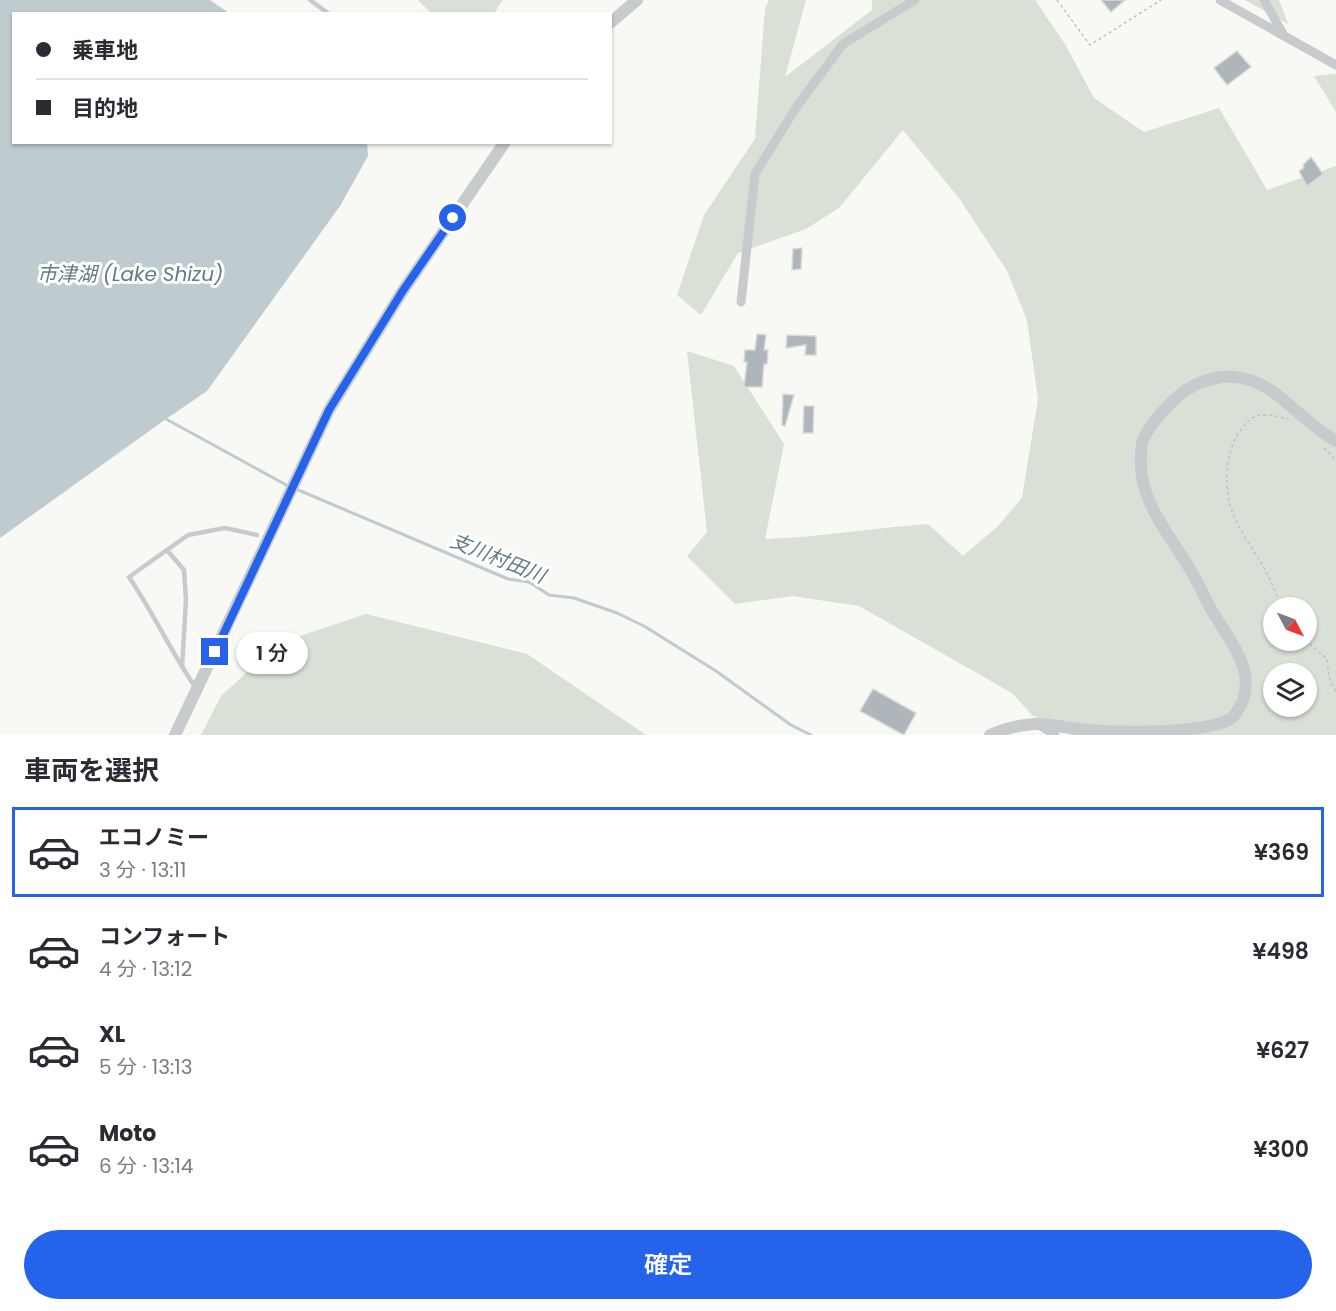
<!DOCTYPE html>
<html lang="ja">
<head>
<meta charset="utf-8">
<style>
	:root { --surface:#fff; --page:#f2f2f3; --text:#2b2b33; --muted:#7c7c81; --line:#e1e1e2; --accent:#2563eb }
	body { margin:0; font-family:Poppins,"Noto Sans JP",sans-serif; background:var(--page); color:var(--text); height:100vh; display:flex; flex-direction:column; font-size:22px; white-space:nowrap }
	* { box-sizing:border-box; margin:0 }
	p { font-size:20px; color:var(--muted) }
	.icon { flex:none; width:33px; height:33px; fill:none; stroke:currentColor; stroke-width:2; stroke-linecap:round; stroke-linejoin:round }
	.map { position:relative; height:735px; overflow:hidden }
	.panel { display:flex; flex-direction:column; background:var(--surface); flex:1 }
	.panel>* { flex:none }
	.hud { position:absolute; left:12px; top:12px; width:600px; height:132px; border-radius:0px; box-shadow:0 2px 4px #0004; display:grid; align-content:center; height:132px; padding:0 24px; background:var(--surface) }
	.needle { width:39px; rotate:131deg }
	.tools { position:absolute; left:1263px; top:597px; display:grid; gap:12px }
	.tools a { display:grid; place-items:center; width:54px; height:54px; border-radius:50%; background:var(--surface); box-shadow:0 2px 4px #0004; font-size:30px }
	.end { position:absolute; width:27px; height:27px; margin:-14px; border:8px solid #2563eb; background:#fff; box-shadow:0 0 0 3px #fff }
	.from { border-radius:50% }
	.bubble { position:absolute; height:42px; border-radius:21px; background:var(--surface); box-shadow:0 2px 4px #0004; font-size:20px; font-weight:600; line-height:42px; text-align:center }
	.hud b { display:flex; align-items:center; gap:21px; height:57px; font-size:22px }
	.hud b+b { border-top:2px solid var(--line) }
	.hud i { width:15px; height:15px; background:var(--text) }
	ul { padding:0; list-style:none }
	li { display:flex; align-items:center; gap:18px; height:90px; margin:0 12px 9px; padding:0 12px; border:3px solid transparent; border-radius:0px }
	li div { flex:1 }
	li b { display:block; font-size:22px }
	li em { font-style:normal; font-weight:600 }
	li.on { border-color:var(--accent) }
	li>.icon { width:54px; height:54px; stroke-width:1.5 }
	h2 { padding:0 24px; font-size:27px; line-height:72px }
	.action { display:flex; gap:12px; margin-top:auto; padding:12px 24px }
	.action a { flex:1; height:69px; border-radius:36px; background:var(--accent); color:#fff; font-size:24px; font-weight:600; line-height:69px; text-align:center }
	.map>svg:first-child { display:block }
	.green { fill:#d9e0d5; fill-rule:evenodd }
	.water { fill:#becbcf }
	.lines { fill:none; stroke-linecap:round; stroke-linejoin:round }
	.stream { stroke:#becbcf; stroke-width:3 }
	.building { fill:#aeb6bc; stroke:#d9d9d7; stroke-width:1.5 }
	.path { stroke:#bec1c3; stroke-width:1.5; stroke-dasharray:3 3; stroke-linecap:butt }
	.service { stroke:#c7cbce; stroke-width:4.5 }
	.minor { stroke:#c7cbce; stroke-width:9 }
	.tertiary { stroke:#c7cbce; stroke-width:12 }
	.route { stroke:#2563eb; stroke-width:8 }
	.labels { text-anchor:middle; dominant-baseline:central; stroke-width:6; stroke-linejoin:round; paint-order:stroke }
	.water-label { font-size:20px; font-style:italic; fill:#607b83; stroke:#fff }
</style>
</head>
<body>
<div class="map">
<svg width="1336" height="735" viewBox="0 0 1336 735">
	<rect width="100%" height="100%" fill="#f8f8f5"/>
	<g class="green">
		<path d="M418,0H503L494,13L432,14Z"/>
		<path d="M769,0H806L785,77L872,10V0H1035L1065,44L1094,98L1144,132L1219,108L1267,190L1336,166V735H1072L1032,715L1012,693L859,606L793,596L735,604L687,556L707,532L687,351L734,366L784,444L765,539C820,537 874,528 928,524L963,556L998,526L1022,498L1038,399L1027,320L1007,271L959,198L903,130L839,208L806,229L738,253L701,315L677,295L704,215L755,139L765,9ZM1274,608H1306V640H1274ZM1274,674H1306V706H1274Z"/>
		<path d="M1245,0H1279L1288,24Z"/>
		<path d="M1336,74V112L1314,76Z"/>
		<path d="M366,614L527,654L646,735H201L221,696L279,643Z"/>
	</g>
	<path class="water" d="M0,0H210L229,13L14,14V142H367L368,156L340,206L207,391L166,419L0,538Z"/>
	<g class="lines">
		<g class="stream">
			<path d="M166,419L290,487"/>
			<path d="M296,489L508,579L529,582L549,595L574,598L617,613L644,626L716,671L791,725L811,735"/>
		</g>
	</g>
	<g class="building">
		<path d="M1101,0H1125L1111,12Z"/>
		<path d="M1237,51L1251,67L1227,85L1214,68Z"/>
		<path d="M1311,157L1323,174L1307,186L1299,171L1304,168L1303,165Z"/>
		<path d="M802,248L801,269L792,270L793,249Z"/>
		<path d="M757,334L766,335L764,350H768L767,364H764L762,387H744L747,362H744L745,350H755Z"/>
		<path d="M787,335L816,336V355H805L806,345L786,348Z"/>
		<path d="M783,394L794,395L785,426L782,425Z"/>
		<path d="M804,406H814L813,433H803Z"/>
		<path d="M873,689L916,713L904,735L860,711Z"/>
	</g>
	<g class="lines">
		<g class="path">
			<path d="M1057,0L1090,45L1161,0"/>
			<path d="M1324,448L1336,460"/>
			<path d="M1282,608C1276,593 1270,579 1263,566C1253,549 1240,532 1233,514C1224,490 1224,457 1238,434C1253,410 1263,413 1288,419"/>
			<path d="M1305,640L1327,659L1329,677L1336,692"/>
		</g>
		<g class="service">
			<path d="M310,0L329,14"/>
			<path d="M167,550L184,570L186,600L182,667"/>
			<path d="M196,688C171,652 154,614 129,577L188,535L225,528L257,535"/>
		</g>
		<g class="minor">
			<path d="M1220,0L1336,65"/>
			<path d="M1264,0L1283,34"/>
			<path d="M741,302L755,174L797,106L843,44L915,0"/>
			<path d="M1039,725L1055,735"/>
		</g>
		<g class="tertiary">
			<path d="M610,23L637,0"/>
			<path d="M175,735L329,410L402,292L505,142"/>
			<path d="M990,735C1004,729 1019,725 1034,724C1049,723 1064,728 1079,729C1112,733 1211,735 1233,717C1264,680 1232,644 1212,611C1205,598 1199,584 1191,571C1171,536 1138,501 1141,458C1141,452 1141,445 1143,440C1148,428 1158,416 1167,407C1195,376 1235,366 1272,391C1294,407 1313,428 1336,441"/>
		</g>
	</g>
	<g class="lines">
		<path class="route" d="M215,652L329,410L402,292L453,218"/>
	</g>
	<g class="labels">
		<g class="water-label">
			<text x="130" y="274">市津湖 (Lake Shizu)</text>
			<text transform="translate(498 558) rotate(22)">支川村田川</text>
		</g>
	</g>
</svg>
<div class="tools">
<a><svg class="needle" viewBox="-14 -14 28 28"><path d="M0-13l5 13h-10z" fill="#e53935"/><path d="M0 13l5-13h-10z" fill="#7c7c81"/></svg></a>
<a><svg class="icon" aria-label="layers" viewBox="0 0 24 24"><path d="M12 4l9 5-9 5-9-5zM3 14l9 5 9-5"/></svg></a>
</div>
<i class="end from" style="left:453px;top:218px"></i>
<i class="end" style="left:215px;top:652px"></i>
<div class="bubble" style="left:236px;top:632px;width:72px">1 分</div>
<div class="hud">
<b><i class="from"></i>乗車地</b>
<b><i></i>目的地</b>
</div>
</div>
<section class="panel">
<h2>車両を選択</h2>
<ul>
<li class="on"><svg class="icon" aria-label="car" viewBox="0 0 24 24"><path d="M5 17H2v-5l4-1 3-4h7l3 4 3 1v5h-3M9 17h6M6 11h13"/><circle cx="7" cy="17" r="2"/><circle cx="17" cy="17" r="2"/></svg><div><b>エコノミー</b><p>3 分 · 13:11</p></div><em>¥369</em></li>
<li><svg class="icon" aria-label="car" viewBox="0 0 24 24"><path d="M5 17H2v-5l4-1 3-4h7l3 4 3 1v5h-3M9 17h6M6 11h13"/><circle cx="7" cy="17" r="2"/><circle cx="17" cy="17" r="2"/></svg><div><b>コンフォート</b><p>4 分 · 13:12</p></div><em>¥498</em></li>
<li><svg class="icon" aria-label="car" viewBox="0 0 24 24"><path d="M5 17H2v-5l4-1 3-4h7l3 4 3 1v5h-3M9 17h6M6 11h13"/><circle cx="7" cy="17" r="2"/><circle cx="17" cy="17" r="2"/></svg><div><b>XL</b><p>5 分 · 13:13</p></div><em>¥627</em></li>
<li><svg class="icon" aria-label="car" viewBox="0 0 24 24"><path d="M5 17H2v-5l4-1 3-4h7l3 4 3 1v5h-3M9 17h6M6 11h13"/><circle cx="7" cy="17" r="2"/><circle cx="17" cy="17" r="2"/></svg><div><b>Moto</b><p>6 分 · 13:14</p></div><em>¥300</em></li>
</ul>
<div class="action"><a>確定</a></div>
</section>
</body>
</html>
